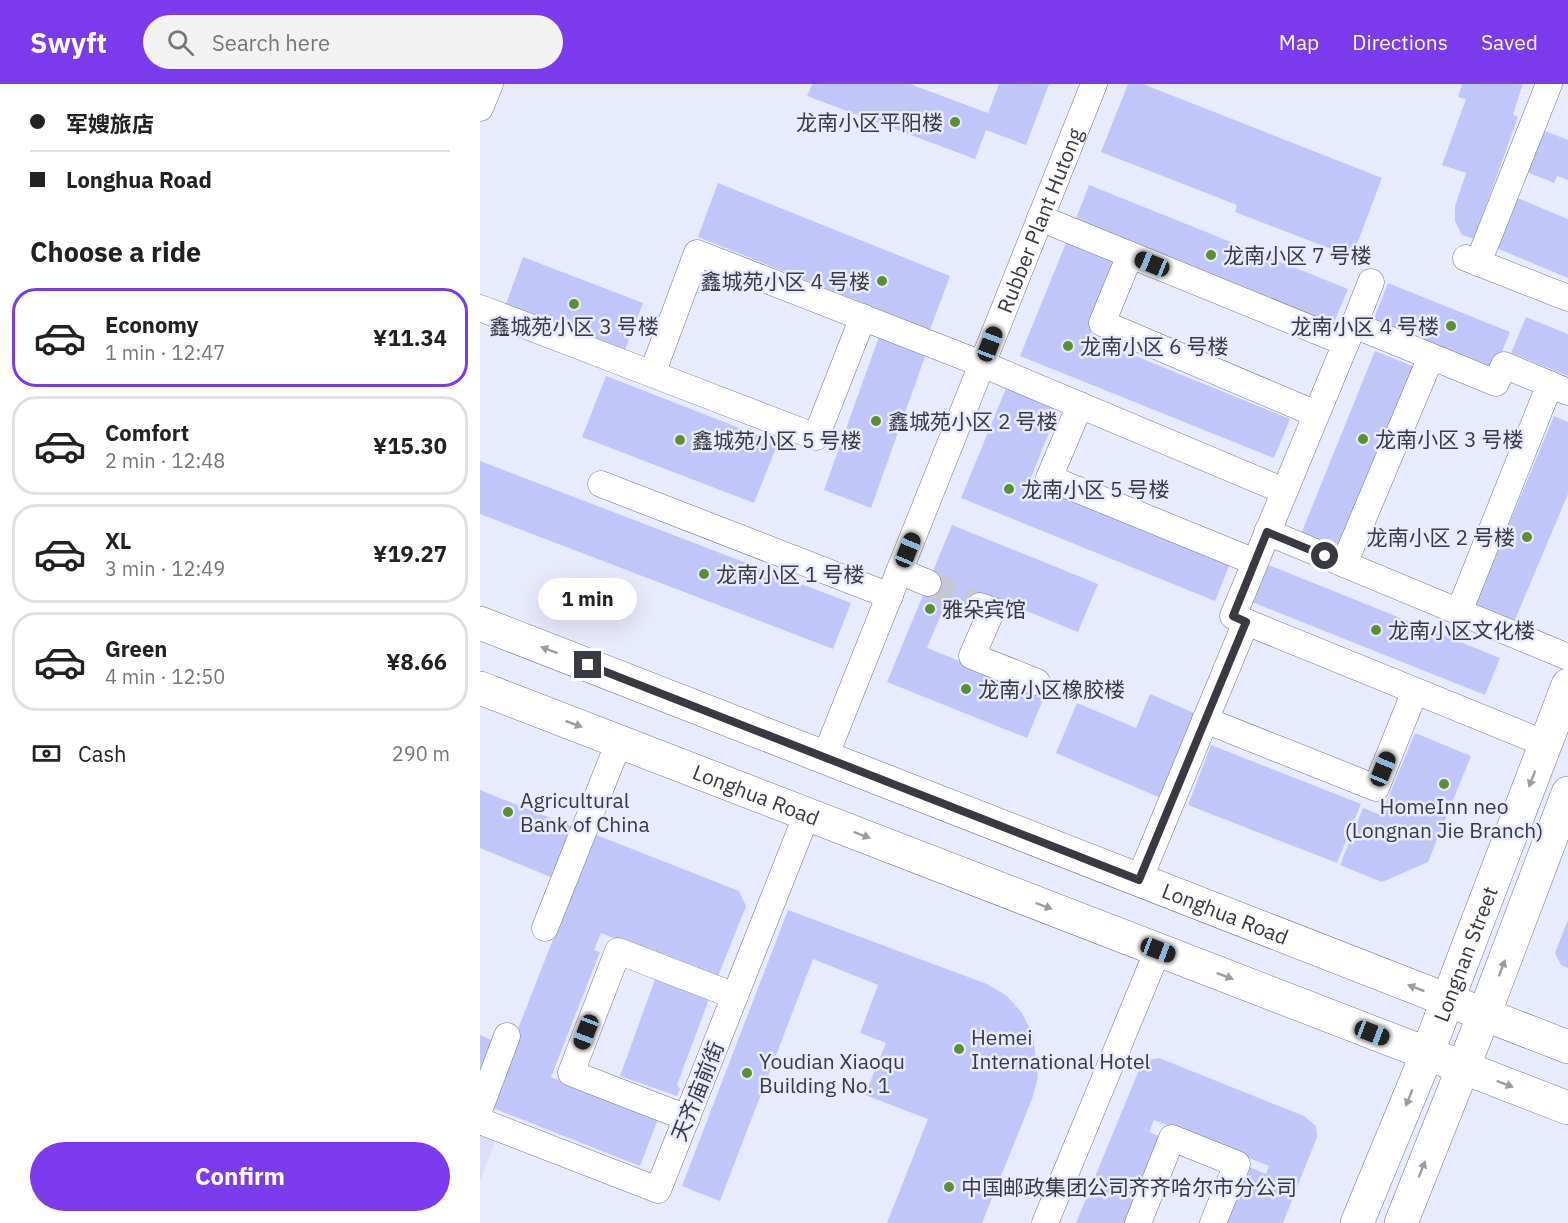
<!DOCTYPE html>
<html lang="en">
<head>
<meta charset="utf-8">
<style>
	:root { --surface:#fff; --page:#f2f2f2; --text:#222; --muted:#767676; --line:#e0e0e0; --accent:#7c3aed }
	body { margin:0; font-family:"IBM Plex Sans","Noto Sans SC",sans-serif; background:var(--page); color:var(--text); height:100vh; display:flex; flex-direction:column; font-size:22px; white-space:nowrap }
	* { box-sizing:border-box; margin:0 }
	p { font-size:20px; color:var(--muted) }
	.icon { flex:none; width:33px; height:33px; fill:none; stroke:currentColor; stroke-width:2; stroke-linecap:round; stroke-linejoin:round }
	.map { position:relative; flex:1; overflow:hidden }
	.details { display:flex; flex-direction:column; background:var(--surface); width:480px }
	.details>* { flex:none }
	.banner { display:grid; align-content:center; height:132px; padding:0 30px; background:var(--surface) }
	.end { position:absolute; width:27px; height:27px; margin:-14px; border:8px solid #393941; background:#fff; box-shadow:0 0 0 3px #fff }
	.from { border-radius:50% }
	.bubble { position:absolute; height:42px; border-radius:21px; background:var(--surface); box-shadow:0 6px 24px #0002; font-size:20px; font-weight:700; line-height:42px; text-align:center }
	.car { position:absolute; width:18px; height:36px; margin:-18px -9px; border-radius:8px; box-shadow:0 0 4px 2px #0007; background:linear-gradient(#222 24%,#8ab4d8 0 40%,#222 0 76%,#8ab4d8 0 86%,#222 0) }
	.banner b { display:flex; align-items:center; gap:21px; height:57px; font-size:22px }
	.banner b+b { border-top:2px solid var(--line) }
	.banner i { width:15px; height:15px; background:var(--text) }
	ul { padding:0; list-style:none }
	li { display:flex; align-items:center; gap:18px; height:99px; margin:0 12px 9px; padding:0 18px; border:3px solid var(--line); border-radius:24px }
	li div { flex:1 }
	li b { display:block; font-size:22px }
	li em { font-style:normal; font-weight:700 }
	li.current { border-color:var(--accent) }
	li>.icon { width:54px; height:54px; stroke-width:1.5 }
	h2 { padding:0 30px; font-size:27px; line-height:72px }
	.pay { display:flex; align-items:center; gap:15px; height:66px; padding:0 30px; font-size:22px }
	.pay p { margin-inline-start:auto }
	.action { display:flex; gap:12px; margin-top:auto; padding:12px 30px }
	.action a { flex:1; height:69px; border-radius:36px; background:var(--accent); color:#fff; font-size:24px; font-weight:700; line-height:69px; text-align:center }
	header { display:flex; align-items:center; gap:36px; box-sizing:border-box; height:84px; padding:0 30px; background:var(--accent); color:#fff }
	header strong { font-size:28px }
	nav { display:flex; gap:33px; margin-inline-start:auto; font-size:21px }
	.search { width:420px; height:54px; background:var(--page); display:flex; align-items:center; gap:15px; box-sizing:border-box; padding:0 21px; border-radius:33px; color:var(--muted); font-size:22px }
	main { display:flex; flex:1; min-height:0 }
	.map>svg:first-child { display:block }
	.built { fill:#dddff9 }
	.building { fill:#c1c6fa }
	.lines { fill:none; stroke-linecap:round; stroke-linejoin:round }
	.minor-tunnel { stroke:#c5c7d7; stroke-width:26; stroke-dasharray:26 13; stroke-linecap:butt }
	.minor-casing { stroke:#757687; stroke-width:27 }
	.secondary-casing { stroke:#757687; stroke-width:34 }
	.primary-casing { stroke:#757687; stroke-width:34 }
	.minor { stroke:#fff; stroke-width:26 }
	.secondary { stroke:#fff; stroke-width:33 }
	.primary { stroke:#fff; stroke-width:33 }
	.oneway { fill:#9c9ca0 }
	.route { stroke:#393941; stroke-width:8 }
	.poi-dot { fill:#58912e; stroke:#e8eafd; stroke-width:2 }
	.labels { text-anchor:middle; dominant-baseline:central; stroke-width:5; stroke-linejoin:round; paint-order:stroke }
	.poi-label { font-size:21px; fill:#393941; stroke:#e8eafd; text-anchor:start }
	.street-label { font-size:21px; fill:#393941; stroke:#e8eafd }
</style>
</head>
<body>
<header>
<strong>Swyft</strong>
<div class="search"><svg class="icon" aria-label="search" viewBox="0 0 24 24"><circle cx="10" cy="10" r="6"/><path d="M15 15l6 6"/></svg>Search here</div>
<nav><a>Map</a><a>Directions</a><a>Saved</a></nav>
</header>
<main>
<section class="details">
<div class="banner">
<b><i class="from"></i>军嫂旅店</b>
<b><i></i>Longhua Road</b>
</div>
<h2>Choose a ride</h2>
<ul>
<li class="current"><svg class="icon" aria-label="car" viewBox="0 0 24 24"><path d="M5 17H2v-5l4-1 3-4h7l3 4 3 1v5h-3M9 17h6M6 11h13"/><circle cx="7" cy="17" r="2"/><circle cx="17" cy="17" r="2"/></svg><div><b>Economy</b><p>1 min · 12:47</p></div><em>¥11.34</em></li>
<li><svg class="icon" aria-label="car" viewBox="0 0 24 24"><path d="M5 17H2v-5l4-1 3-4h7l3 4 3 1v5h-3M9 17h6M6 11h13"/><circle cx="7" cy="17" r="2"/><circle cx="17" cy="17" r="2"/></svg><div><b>Comfort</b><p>2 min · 12:48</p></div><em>¥15.30</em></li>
<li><svg class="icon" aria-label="car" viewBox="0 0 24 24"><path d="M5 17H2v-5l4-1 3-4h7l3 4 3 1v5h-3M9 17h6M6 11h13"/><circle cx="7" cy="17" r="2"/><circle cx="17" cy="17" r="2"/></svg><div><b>XL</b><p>3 min · 12:49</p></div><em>¥19.27</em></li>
<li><svg class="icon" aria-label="car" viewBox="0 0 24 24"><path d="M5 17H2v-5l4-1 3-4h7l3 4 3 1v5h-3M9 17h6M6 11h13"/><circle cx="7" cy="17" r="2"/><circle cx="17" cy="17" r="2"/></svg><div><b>Green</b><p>4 min · 12:50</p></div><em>¥8.66</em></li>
</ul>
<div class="pay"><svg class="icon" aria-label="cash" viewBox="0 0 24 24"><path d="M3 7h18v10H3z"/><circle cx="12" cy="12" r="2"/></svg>Cash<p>290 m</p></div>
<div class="action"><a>Confirm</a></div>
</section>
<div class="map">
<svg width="1088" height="1139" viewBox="0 0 1088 1139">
	<rect width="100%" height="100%" fill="#e8eafd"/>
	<path class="built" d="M0,1047L17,1053L0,1097Z"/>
	<g class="building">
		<path d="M332,0H430L508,29L519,0H569L546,61L506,46L495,75L327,12Z"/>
		<path d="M648,0H663L902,94L872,173L755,128L757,121L621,68Z"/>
		<path d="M982,0H1043L1033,30L1038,33L994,155L982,151L975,137V122L986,89L962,81L986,15L978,13Z"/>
		<path d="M1065,47L1088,56V96L1077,92L1074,99L1047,88Z"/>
		<path d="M238,99L470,192L450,246L218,153Z"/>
		<path d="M609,101L868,205L853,241L595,137Z"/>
		<path d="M1035,113L1088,135V194L1014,163Z"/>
		<path d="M586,159L639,180L609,253L810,335L794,374L540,272Z"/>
		<path d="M43,173L163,219L145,266L26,220Z"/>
		<path d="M908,199L1030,248L1014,287L939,256L942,249L924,241L918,255L890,244Z"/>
		<path d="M1046,233L1088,250V292L1031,269Z"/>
		<path d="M400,250L447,267L391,424L344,406Z"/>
		<path d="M895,267L935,283L859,471L819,455Z"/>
		<path d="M126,292L298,359L274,419L102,353Z"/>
		<path d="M527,302L579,323L550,396L751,477L735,517L481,414Z"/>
		<path d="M1074,332L1088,338V410L1034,538L995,522Z"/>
		<path d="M0,377L371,519L353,565L0,430Z"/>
		<path d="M472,441L618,500L598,548L505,510L497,529L467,516L447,564L565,611L547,654L407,598Z"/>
		<path d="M786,480L1020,574L1005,611L772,518Z"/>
		<path d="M670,610L719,631L683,715L576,669L597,619L656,644Z"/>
		<path d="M935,649L991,672L948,778L902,798L860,781L883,724L901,731Z"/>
		<path d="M731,661L881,720L857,779L708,721Z"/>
		<path d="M0,706L93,743L73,794L0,764Z"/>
		<path d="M114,750L259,807L266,822L237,895L121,849L114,866L120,868L71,993L178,1035L160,1082L8,1022Z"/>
		<path d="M308,826L507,900L527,912L542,929L553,951L558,994L552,1015L502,1139H407L448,1035L385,1011L406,959L380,949L398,901L333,875L240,1117L202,1102Z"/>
		<path d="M1088,836V884L1081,881L1075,869Z"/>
		<path d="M177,890L231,910L197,1001L200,1005L197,1012L140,992Z"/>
		<path d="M0,951L14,957L0,992Z"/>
		<path d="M679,974L824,1032L836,1042L837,1053L803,1139H744L767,1082L786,1090L789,1082L674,1036L669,1048L684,1054L649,1139H596L659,986L668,976Z"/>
	</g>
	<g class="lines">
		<path class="minor-tunnel" d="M448,499L500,522"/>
		<g class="minor-casing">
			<g id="minor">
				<path d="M0,24L10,0"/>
				<path d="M560,134L866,259L874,241L1016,299L1024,281L1088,308"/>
				<path d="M650,171L622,239L836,330"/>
				<path d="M986,174L1088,214"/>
				<path d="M998,179L1069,0"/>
				<path d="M0,224L172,290L217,169L502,280L804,407"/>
				<path d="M874,241L891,198"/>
				<path d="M172,290L336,353L383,233"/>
				<path d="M600,321L569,394L775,478"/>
				<path d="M121,400L410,512"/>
				<path d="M787,448L1088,573"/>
				<path d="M864,480L951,273"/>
				<path d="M419,487L448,499"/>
				<path d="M500,522L512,526L492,572L557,598"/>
				<path d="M979,528L1070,300"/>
				<path d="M766,538L1066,660"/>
				<path d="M725,636L896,704L935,607"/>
				<path id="s1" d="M345,673L614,0"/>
				<path d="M659,796L766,538L753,532L866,259"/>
				<path d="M65,844L139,658"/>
				<path d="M0,1024L27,952"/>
				<path d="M207,1034L91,989L138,867L255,912"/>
				<path d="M0,1037L178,1106L327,730"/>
				<path d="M565,1139L678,866"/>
				<path d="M658,1139L692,1054L757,1080L733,1139"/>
			</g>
		</g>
		<g class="secondary-casing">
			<g id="secondary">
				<path id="s2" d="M877,1139L947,970L1088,601"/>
				<path d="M921,1139L1002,936L1088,709"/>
			</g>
		</g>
		<g class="primary-casing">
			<g id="primary">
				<path id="s3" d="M0,539L1088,963"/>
				<path id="s4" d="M0,604L1088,1024"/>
			</g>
		</g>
		<use href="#minor" class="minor"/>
		<use href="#secondary" class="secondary"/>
		<use href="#primary" class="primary"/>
	</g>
	<defs><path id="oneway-solid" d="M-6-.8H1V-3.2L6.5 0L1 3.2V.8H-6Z" transform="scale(1.5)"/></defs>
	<g class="oneway">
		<use href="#oneway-solid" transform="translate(69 566) rotate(-159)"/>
		<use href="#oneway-solid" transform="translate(94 640) rotate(21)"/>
		<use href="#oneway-solid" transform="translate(1052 695) rotate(111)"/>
		<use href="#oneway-solid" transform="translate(382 751) rotate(21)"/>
		<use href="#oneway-solid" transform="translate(564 822) rotate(21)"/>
		<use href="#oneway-solid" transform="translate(1022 884) rotate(-69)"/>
		<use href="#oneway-solid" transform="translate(745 892) rotate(21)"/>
		<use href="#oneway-solid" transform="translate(936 904) rotate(-159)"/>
		<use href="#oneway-solid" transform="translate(1025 1000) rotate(21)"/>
		<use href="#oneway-solid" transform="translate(929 1014) rotate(112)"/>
		<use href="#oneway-solid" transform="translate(942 1085) rotate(-69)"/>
	</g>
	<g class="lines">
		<path class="route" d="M108,581L659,796L766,538L753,532L787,448L845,472"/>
	</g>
	<g class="poi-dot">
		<circle cx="475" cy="38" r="6"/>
		<circle cx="731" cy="171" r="6"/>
		<circle cx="402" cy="197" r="6"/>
		<circle cx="94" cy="220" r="6"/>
		<circle cx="971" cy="242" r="6"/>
		<circle cx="588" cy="262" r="6"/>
		<circle cx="396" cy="337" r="6"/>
		<circle cx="883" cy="355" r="6"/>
		<circle cx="200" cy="356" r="6"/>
		<circle cx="529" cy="405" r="6"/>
		<circle cx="1047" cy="453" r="6"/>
		<circle cx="224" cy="490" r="6"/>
		<circle cx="450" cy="525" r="6"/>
		<circle cx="896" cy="546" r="6"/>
		<circle cx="486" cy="605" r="6"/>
		<circle cx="964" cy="700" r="6"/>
		<circle cx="28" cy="728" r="6"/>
		<circle cx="479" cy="965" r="6"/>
		<circle cx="267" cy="989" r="6"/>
		<circle cx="469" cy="1103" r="6"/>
	</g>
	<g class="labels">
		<g class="poi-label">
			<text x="463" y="38" text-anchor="end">龙南小区平阳楼</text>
			<text x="743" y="171">龙南小区 7 号楼</text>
			<text x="390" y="197" text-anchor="end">鑫城苑小区 4 号楼</text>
			<text x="94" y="242" text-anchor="middle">鑫城苑小区 3 号楼</text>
			<text x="959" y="242" text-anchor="end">龙南小区 4 号楼</text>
			<text x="600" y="262">龙南小区 6 号楼</text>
			<text x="408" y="337">鑫城苑小区 2 号楼</text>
			<text x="895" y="355">龙南小区 3 号楼</text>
			<text x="212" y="356">鑫城苑小区 5 号楼</text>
			<text x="541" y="405">龙南小区 5 号楼</text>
			<text x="1035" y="453" text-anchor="end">龙南小区 2 号楼</text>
			<text x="236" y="490">龙南小区 1 号楼</text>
			<text x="462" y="525">雅朵宾馆</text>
			<text x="908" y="546">龙南小区文化楼</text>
			<text x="498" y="605">龙南小区橡胶楼</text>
			<text x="40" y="716">Agricultural<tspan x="40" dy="24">Bank of China</tspan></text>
			<text x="964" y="722" text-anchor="middle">HomeInn neo<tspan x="964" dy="24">(Longnan Jie Branch)</tspan></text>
			<text x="491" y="953">Hemei<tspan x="491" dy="24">International Hotel</tspan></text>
			<text x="279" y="977">Youdian Xiaoqu<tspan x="279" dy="24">Building No. 1</tspan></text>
			<text x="481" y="1103">中国邮政集团公司齐齐哈尔市分公司</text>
		</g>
		<g class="street-label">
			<text stroke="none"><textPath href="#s1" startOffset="578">Rubber Plant Hutong</textPath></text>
			<text stroke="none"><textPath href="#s4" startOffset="296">Longhua Road</textPath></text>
			<text stroke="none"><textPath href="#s3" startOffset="800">Longhua Road</textPath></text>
			<text stroke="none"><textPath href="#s2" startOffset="290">Longnan Street</textPath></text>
			<text transform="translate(217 1007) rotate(-68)">天齐庙前街</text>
		</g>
	</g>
</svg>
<i class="end from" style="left:845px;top:472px"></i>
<i class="end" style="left:108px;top:581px"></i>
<div class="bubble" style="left:58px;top:494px;width:99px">1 min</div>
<i class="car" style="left:672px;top:180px;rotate:292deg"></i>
<i class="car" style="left:510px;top:260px;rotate:21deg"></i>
<i class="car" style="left:428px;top:466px;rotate:22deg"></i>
<i class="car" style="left:903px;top:685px;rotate:22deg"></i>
<i class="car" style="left:678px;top:866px;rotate:111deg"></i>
<i class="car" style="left:106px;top:948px;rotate:201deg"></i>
<i class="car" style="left:892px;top:949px;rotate:111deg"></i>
</div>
</main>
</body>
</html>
